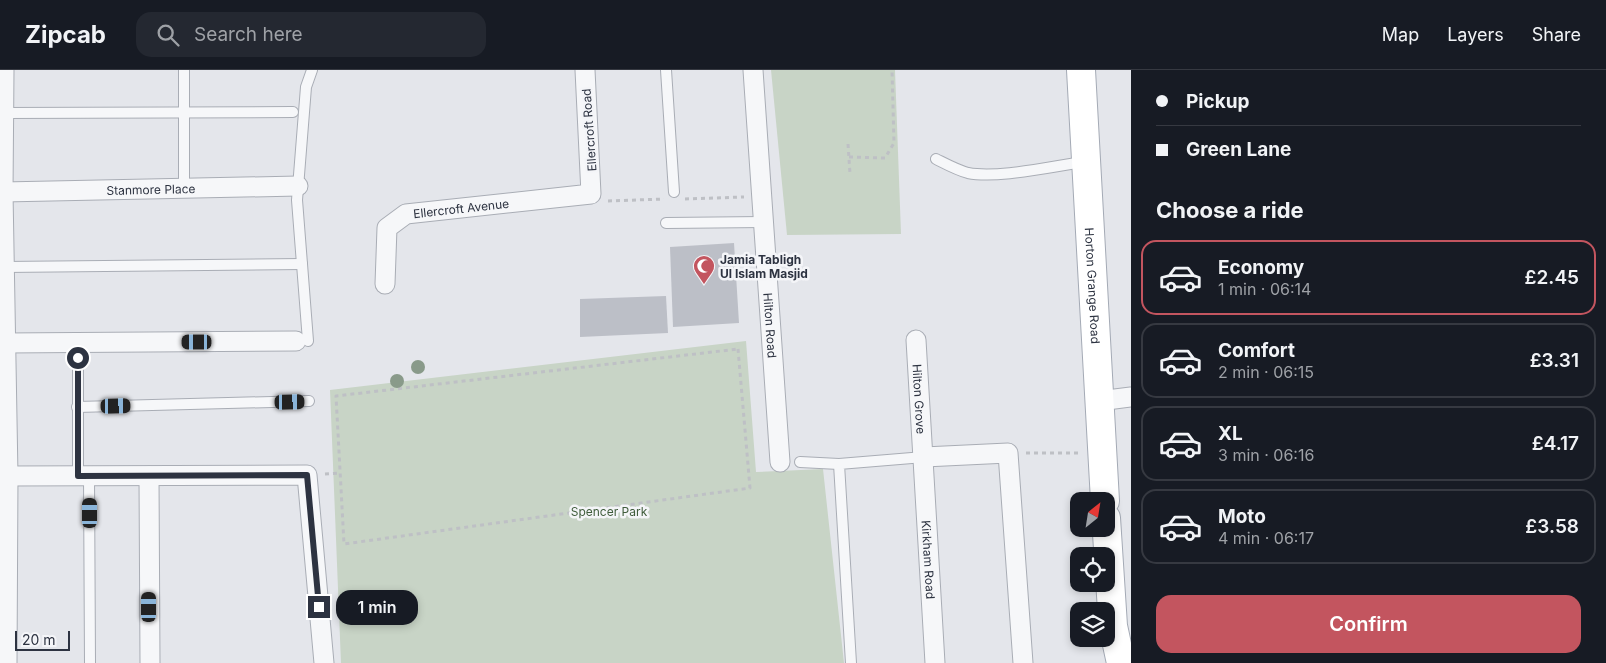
<!DOCTYPE html>
<html lang="en">
<head>
<meta charset="utf-8">
<style>
	:root { --surface:#171b24; --page:#242831; --text:#f1f3f6; --muted:#9ea1a6; --line:#363941; --accent:#c3555f }
	body { margin:0; font-family:Inter,sans-serif; background:var(--page); color:var(--text); height:100vh; display:flex; flex-direction:column; font-size:19px; white-space:nowrap }
	* { box-sizing:border-box; margin:0 }
	p { font-size:16px; color:var(--muted) }
	.icon { flex:none; width:28px; height:28px; fill:none; stroke:currentColor; stroke-width:2; stroke-linecap:round; stroke-linejoin:round }
	.map { position:relative; flex:1; overflow:hidden }
	.side { display:flex; flex-direction:column; background:var(--surface); width:475px }
	.side>* { flex:none }
	.top-card { display:grid; align-content:center; height:110px; padding:0 25px; background:var(--surface) }
	.needle { width:32px; rotate:30deg }
	.controls { position:absolute; left:1070px; top:422px; display:grid; gap:10px }
	.controls a { display:grid; place-items:center; width:45px; height:45px; border-radius:10px; background:var(--surface); box-shadow:0 2px 8px #0003; font-size:25px }
	.scale { position:absolute; left:15px; bottom:12px; width:55px; box-sizing:border-box; padding-left:5px; border:2px solid #2d3341; border-top:0; font-size:14px; line-height:18px; white-space:nowrap; color:#2d3341; -webkit-text-stroke:4px #f4f5f8; paint-order:stroke }
	.end { position:absolute; width:22px; height:22px; margin:-11px; border:6px solid #2d3341; background:#fff; box-shadow:0 0 0 2px #fff }
	.from { border-radius:50% }
	.bubble { position:absolute; height:35px; border-radius:15px; background:var(--surface); box-shadow:0 2px 8px #0003; font-size:16px; font-weight:600; line-height:35px; text-align:center }
	.car { position:absolute; width:15px; height:30px; margin:-15px -8px; border-radius:6px; box-shadow:0 0 4px 1px #0007; background:linear-gradient(#222 24%,#8ab4d8 0 40%,#222 0 76%,#8ab4d8 0 86%,#222 0) }
	.top-card b { display:flex; align-items:center; gap:18px; height:48px; font-size:19px }
	.top-card b+b { border-top:1px solid var(--line) }
	.top-card i { width:12px; height:12px; background:var(--text) }
	ul { padding:0; list-style:none }
	li { display:flex; align-items:center; gap:15px; height:75px; margin:0 10px 8px; padding:0 15px; border:2px solid var(--line); border-radius:15px }
	li div { flex:1 }
	li b { display:block; font-size:19px }
	li em { font-style:normal; font-weight:600 }
	li.current { border-color:var(--accent) }
	li>.icon { width:45px; height:45px; stroke-width:1.5 }
	h2 { padding:0 25px; font-size:22px; line-height:60px }
	.cta { display:flex; gap:10px; margin-top:auto; padding:10px 25px }
	.cta a { flex:1; height:58px; border-radius:15px; background:var(--accent); color:#fff; font-size:20px; font-weight:600; line-height:58px; text-align:center }
	header { display:flex; align-items:center; gap:30px; box-sizing:border-box; height:70px; padding:0 25px; background:var(--surface); border-bottom:1px solid var(--line) }
	header strong { font-size:24px }
	nav { display:flex; gap:28px; margin-inline-start:auto; font-size:18px }
	.search { width:350px; height:45px; background:var(--page); display:flex; align-items:center; gap:12px; box-sizing:border-box; padding:0 18px; border-radius:15px; color:var(--muted); font-size:19px }
	main { display:flex; flex:1; min-height:0 }
	.map>svg:first-child { display:block }
	.green { fill:#c8d4c6 }
	.building { fill:#bcbfc7 }
	.lines { fill:none; stroke-linecap:round; stroke-linejoin:round }
	.service-casing { stroke:#a9adb5; stroke-width:12 }
	.minor-casing { stroke:#a9adb5; stroke-width:21 }
	.primary-casing { stroke:#a4aab5; stroke-width:30 }
	.path { stroke:#bec0c5; stroke-width:3; stroke-dasharray:4 4; stroke-linecap:butt }
	.service { stroke:#f6f7f9; stroke-width:10 }
	.minor { stroke:#f6f7f9; stroke-width:19 }
	.primary { stroke:#fff; stroke-width:28 }
	.tree { fill:#899a8a }
	.route { stroke:#2d3341; stroke-width:6 }
	.labels { text-anchor:middle; dominant-baseline:central; stroke-width:5; stroke-linejoin:round; paint-order:stroke }
	.street-label { font-size:12px; fill:#2d3341; stroke:#f4f5f8 }
	.poi-label { font-size:12px; font-weight:bold; fill:#2d3341; stroke:#f4f5f8; text-anchor:start }
	.park-label { font-size:12px; fill:#3f5c3b; stroke:#f4f5f8 }
</style>
</head>
<body>
<header>
<strong>Zipcab</strong>
<div class="search"><svg class="icon" aria-label="search" viewBox="0 0 24 24"><circle cx="10" cy="10" r="6"/><path d="M15 15l6 6"/></svg>Search here</div>
<nav><a>Map</a><a>Layers</a><a>Share</a></nav>
</header>
<main>
<div class="map">
<svg width="1131" height="593" viewBox="0 0 1131 593">
	<rect width="100%" height="100%" fill="#e4e6eb"/>
	<g class="green">
		<path d="M771,0H895L901,164L787,165Z"/>
		<path d="M746,271L756,402L823,399L844,593H341L330,320Z"/>
	</g>
	<g class="building">
		<path d="M734,173L739,253L673,257L670,177Z"/>
		<path d="M666,226L668,263L580,267V229Z"/>
	</g>
	<g class="lines">
		<g class="service-casing">
			<g id="service">
				<path d="M666,0L674,122"/>
				<path d="M3,43L293,42"/>
				<path d="M936,89C946,94 957,100 968,103C998,109 1053,96 1084,92"/>
				<path d="M184,119V0"/>
				<path d="M666,153L763,152"/>
				<path d="M4,197L302,194"/>
				<path d="M308,271L297,130L306,17L312,0"/>
				<path d="M78,272V406"/>
				<path d="M77,337L309,331"/>
				<path d="M800,392L839,394"/>
				<path d="M89,406L90,593"/>
				<path d="M851,593L839,394L924,387"/>
			</g>
		</g>
		<g class="minor-casing">
			<g id="minor">
				<path d="M4,0L3,122L8,406L7,593"/>
				<path id="s1" d="M753,0L780,392"/>
				<path id="s2" d="M3,122L298,116"/>
				<path id="s3" d="M385,214L387,158L406,144L591,124L585,0"/>
				<path id="s4" d="M916,270L935,593"/>
				<path d="M5,273L296,271"/>
				<path d="M1099,331L1131,327"/>
				<path d="M924,387L1008,383L1023,593"/>
				<path d="M8,406L307,405L324,593"/>
				<path d="M149,406L150,593"/>
			</g>
		</g>
		<g class="primary-casing">
			<g id="primary">
				<path id="s5" d="M1081,0L1105,431"/>
				<path d="M1106,448L1113,556L1121,593"/>
			</g>
		</g>
		<g class="path">
			<path d="M848,74L850,104"/>
			<path d="M849,87L885,88L894,73L892,0"/>
			<path d="M685,129L744,127"/>
			<path d="M608,131L664,129"/>
			<path d="M738,279L750,418L344,474L336,326Z"/>
			<path d="M1026,383H1080"/>
			<path d="M325,404L340,403"/>
		</g>
		<use href="#service" class="service"/>
		<use href="#minor" class="minor"/>
		<use href="#primary" class="primary"/>
	</g>
	<g class="tree">
		<circle cx="418" cy="297" r="7"/>
		<circle cx="397" cy="311" r="7"/>
	</g>
	<g class="lines">
		<path class="route" d="M78,288V406L307,405L319,537"/>
	</g>
	<defs>
		<g id="mosque-pin" transform="scale(1.125)"><path d="M0 17L-7.5 6A9.5 9.5 0 1 1 7.5 6Z" fill="#c3555f" stroke="#f4f5f8"/><path d="M3.5-4.9A6 6 0 1 0 3.5 4.9A5 5 0 1 1 3.5-4.9Z" fill="#fff"/></g>
	</defs>
	<g fill-rule="evenodd">
		<use href="#mosque-pin" x="704" y="196"/>
	</g>
	<g class="labels">
		<g class="street-label">
			<text transform="translate(589 60) rotate(-94)">Ellercroft Road</text>
			<text stroke="none"><textPath href="#s2" startOffset="148">Stanmore Place</textPath></text>
			<text stroke="none"><textPath href="#s3" startOffset="135">Ellercroft Avenue</textPath></text>
			<text stroke="none"><textPath href="#s5" startOffset="216">Horton Grange Road</textPath></text>
			<text stroke="none"><textPath href="#s1" startOffset="256">Hilton Road</textPath></text>
			<text stroke="none"><textPath href="#s4" startOffset="59">Hilton Grove</textPath></text>
			<text stroke="none"><textPath href="#s4" startOffset="220">Kirkham Road</textPath></text>
		</g>
		<g class="poi-label">
			<text x="720" y="189">Jamia Tabligh<tspan x="720" dy="14">Ul Islam Masjid</tspan></text>
		</g>
		<g class="park-label">
			<text x="609" y="441">Spencer Park</text>
		</g>
	</g>
</svg>
<div class="controls">
<a><svg class="needle" viewBox="-14 -14 28 28"><path d="M0-13l5 13h-10z" fill="#e53935"/><path d="M0 13l5-13h-10z" fill="#9ea1a6"/></svg></a>
<a><svg class="icon" aria-label="locate" viewBox="0 0 24 24"><circle cx="12" cy="12" r="6"/><path d="M12 2v4M12 18v4M2 12h4M18 12h4"/></svg></a>
<a><svg class="icon" aria-label="layers" viewBox="0 0 24 24"><path d="M12 4l9 5-9 5-9-5zM3 14l9 5 9-5"/></svg></a>
</div>
<div class="scale">20 m</div>
<i class="end from" style="left:78px;top:288px"></i>
<i class="end" style="left:319px;top:537px"></i>
<div class="bubble" style="left:336px;top:520px;width:82px">1 min</div>
<i class="car" style="left:197px;top:272px;rotate:270deg"></i>
<i class="car" style="left:290px;top:332px;rotate:89deg"></i>
<i class="car" style="left:116px;top:336px;rotate:89deg"></i>
<i class="car" style="left:90px;top:443px;rotate:0deg"></i>
<i class="car" style="left:149px;top:537px;rotate:0deg"></i>
</div>
<section class="side">
<div class="top-card">
<b><i class="from"></i>Pickup</b>
<b><i></i>Green Lane</b>
</div>
<h2>Choose a ride</h2>
<ul>
<li class="current"><svg class="icon" aria-label="car" viewBox="0 0 24 24"><path d="M5 17H2v-5l4-1 3-4h7l3 4 3 1v5h-3M9 17h6M6 11h13"/><circle cx="7" cy="17" r="2"/><circle cx="17" cy="17" r="2"/></svg><div><b>Economy</b><p>1 min · 06:14</p></div><em>£2.45</em></li>
<li><svg class="icon" aria-label="car" viewBox="0 0 24 24"><path d="M5 17H2v-5l4-1 3-4h7l3 4 3 1v5h-3M9 17h6M6 11h13"/><circle cx="7" cy="17" r="2"/><circle cx="17" cy="17" r="2"/></svg><div><b>Comfort</b><p>2 min · 06:15</p></div><em>£3.31</em></li>
<li><svg class="icon" aria-label="car" viewBox="0 0 24 24"><path d="M5 17H2v-5l4-1 3-4h7l3 4 3 1v5h-3M9 17h6M6 11h13"/><circle cx="7" cy="17" r="2"/><circle cx="17" cy="17" r="2"/></svg><div><b>XL</b><p>3 min · 06:16</p></div><em>£4.17</em></li>
<li><svg class="icon" aria-label="car" viewBox="0 0 24 24"><path d="M5 17H2v-5l4-1 3-4h7l3 4 3 1v5h-3M9 17h6M6 11h13"/><circle cx="7" cy="17" r="2"/><circle cx="17" cy="17" r="2"/></svg><div><b>Moto</b><p>4 min · 06:17</p></div><em>£3.58</em></li>
</ul>
<div class="cta"><a>Confirm</a></div>
</section>
</main>
</body>
</html>
